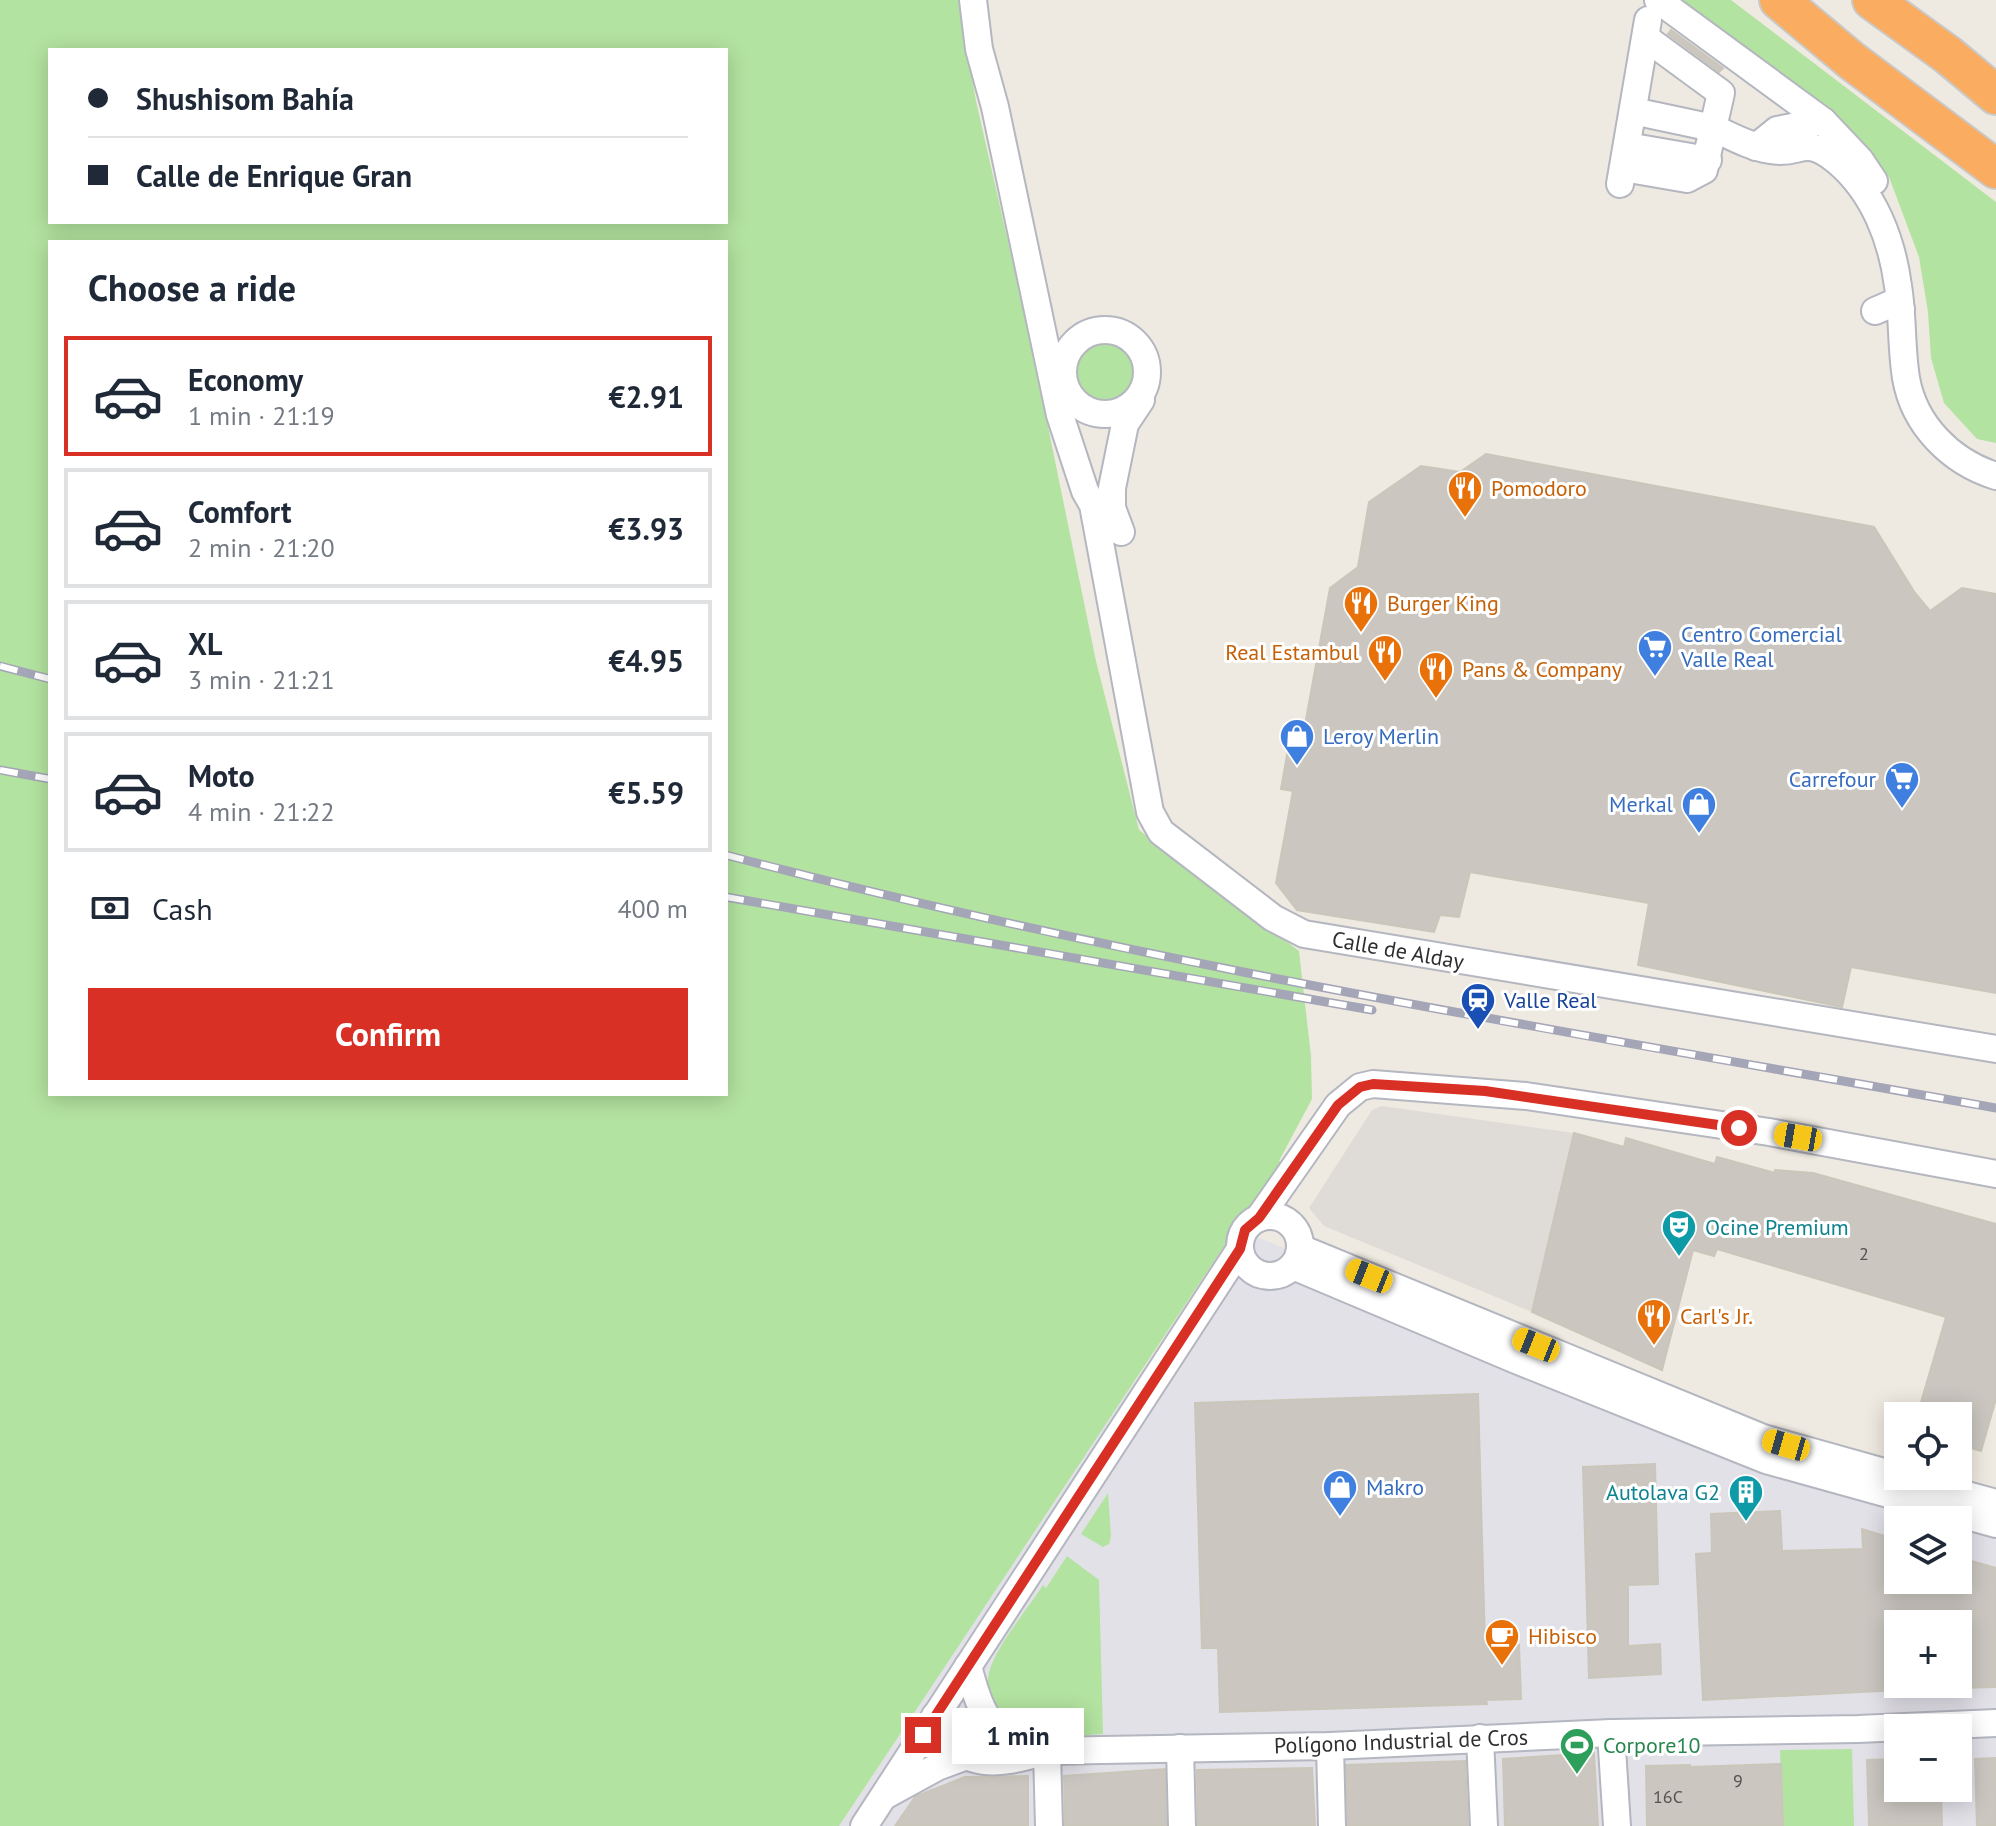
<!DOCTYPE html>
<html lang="en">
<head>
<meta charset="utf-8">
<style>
	:root { --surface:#fff; --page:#f6f6f7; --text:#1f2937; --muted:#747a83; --line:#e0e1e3; --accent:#d93025 }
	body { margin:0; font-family:"PT Sans",sans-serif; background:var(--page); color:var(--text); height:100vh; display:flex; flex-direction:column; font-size:30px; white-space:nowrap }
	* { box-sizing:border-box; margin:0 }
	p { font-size:26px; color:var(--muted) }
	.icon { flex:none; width:44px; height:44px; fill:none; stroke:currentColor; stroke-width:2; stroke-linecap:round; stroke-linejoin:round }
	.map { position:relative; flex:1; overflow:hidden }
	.side { position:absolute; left:48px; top:240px; width:680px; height:856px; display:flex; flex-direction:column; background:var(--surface); border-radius:0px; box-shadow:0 4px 20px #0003 }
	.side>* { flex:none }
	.top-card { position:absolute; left:48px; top:48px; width:680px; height:176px; border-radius:0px; box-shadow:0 4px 20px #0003; display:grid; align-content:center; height:176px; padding:0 40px; background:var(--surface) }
	.fabs { position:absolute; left:1884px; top:1402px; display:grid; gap:16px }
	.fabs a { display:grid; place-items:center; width:88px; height:88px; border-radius:0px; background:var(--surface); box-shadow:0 4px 20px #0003; font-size:40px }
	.end { position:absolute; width:36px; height:36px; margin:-18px; border:10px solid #d93025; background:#fff; box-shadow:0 0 0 4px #fff }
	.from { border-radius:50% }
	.bubble { position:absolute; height:56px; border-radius:0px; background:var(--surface); box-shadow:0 4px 20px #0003; font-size:26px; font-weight:700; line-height:56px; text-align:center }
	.car { position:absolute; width:24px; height:48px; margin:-24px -12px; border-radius:10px; box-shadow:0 0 6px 2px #0007; background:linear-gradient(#f5c518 24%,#345 0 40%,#f5c518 0 76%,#345 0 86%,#f5c518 0) }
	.top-card b { display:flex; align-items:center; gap:28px; height:76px; font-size:30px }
	.top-card b+b { border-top:2px solid var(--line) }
	.top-card i { width:20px; height:20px; background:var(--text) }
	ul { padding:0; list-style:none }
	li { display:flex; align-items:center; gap:24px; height:120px; margin:0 16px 12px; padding:0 24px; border:4px solid var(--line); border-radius:0px }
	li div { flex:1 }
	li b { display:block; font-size:30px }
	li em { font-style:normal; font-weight:700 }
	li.active { border-color:var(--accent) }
	li>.icon { width:72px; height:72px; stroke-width:1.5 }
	h2 { padding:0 40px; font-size:36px; line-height:96px }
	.pay { display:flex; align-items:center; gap:20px; height:88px; padding:0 40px; font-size:30px }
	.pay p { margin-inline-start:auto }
	.action { display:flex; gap:16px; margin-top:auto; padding:16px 40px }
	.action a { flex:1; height:92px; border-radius:0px; background:var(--accent); color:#fff; font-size:32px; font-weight:700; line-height:92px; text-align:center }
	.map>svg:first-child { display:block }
	.industrial { fill:#e3e1e8; fill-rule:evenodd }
	.green { fill:#b3e3a0; fill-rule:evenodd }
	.plaza { fill:#dfdcd8 }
	.building { fill:#cbc6c0; stroke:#cac6ba; stroke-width:2 }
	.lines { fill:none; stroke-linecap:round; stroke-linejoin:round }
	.minor-casing { stroke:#b4b6c0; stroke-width:30 }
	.highway-casing { stroke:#c9c9c9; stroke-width:42 }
	.minor { stroke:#fff; stroke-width:26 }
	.highway { stroke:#faac61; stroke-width:38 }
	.rail-casing { stroke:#a4a5b7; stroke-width:9 }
	.rail { stroke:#fff; stroke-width:6; stroke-dasharray:18; stroke-linecap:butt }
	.route { stroke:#d93025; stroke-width:10 }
	.labels { text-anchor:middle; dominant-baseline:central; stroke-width:6; stroke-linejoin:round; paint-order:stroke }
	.number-label { font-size:18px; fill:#555452 }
	.food-label { font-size:22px; fill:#c56008; stroke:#fff; text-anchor:start }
	.shop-label { font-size:22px; fill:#366cbe; stroke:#fff; text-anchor:start }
	.street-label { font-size:22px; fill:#2e2e2e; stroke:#fff }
	.transit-label { font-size:22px; fill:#164399; stroke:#fff; text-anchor:start }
	.culture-label { font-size:22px; fill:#0d838f; stroke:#fff; text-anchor:start }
	.leisure-label { font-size:22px; fill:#27864d; stroke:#fff; text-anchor:start }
</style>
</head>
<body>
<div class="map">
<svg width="1996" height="1826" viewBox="0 0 1996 1826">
	<rect width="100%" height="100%" fill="#efeae1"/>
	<path class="industrial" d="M1240,1230L1628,1389L1996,1499V1826H839L1075,1468ZM1898,1520H1958V1580H1898ZM1898,1624H1958V1684H1898ZM1898,1728H1958V1788H1898Z"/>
	<g class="green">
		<path d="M0,0H963L964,29L976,101L1028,329L1096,661L1139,830L1299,951L1311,1056L1312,1099L1279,1161L1287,1164L1250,1207L839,1826H0ZM50,50H726V222H50ZM50,242H726V1094H50Z"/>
		<path d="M1675,0H1731L1996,202V443L1977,439L1944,403L1931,358L1928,312L1919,257L1889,177L1847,129Z"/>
		<circle cx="1105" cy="371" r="35"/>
		<path d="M1108,1493L1111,1536L1109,1544L1103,1547L1081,1534Z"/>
		<path d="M1067,1556L1099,1580L1103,1734C1065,1736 1020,1746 995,1710C986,1699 986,1682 990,1669C999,1642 1027,1610 1043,1585L1046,1588Z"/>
		<path d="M1852,1749L1854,1826H1783L1780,1750Z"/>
	</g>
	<path class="plaza" d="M1382,1106L1574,1133L1532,1312L1324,1226L1309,1208L1372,1110Z"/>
	<g class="building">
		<path d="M1671,30L1723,68L1719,72L1668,34Z"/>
		<path d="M1486,454L1874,527L1915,593L1930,611L1962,588L1996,594V993L1851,967L1842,1007L1638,965L1649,903L1470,872L1459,917L1440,915L1434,932L1297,910L1276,883L1293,791L1281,789L1289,744L1301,747L1330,588L1358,567L1369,502L1421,466L1460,472Z"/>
		<path d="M1574,1133L1624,1147L1626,1138L1715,1164L1717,1157L1775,1173V1170L1813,1173L1996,1224V1399L1981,1451L1958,1444L1964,1416H1917L1946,1317L1717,1249L1714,1256L1693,1250L1662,1370L1532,1312Z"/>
		<path d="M1478,1394L1485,1646L1519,1645L1521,1699L1486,1700L1487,1704L1220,1712L1218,1648H1202L1195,1403Z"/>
		<path d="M1655,1464L1658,1584L1628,1585V1646L1660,1644L1661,1674L1589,1678L1583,1467Z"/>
		<path d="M1780,1511L1782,1551L1863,1549L1862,1529L1898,1540V1580H1958V1557L1996,1568V1687L1958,1688V1624H1898V1690L1703,1700L1696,1554L1712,1553L1711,1514Z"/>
		<path d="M1594,1753L1598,1826H1505L1503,1759Z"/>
		<path d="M1996,1758V1826H1977L1975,1759Z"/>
		<path d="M1898,1759V1788H1941L1942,1826H1869L1867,1760Z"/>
		<path d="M1465,1761L1468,1826H1348L1346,1765Z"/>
		<path d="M1781,1764L1783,1826H1647L1646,1766L1690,1765V1767Z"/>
		<path d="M1312,1768L1315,1826H1198L1197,1770Z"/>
		<path d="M1165,1769L1166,1826H1065L1064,1776Z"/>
		<path d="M1028,1776V1826H895L915,1797L922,1794L965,1777Z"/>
	</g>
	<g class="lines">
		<g class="minor-casing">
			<g id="minor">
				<path d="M973,0L979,49L995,107L1060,415L1085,491L1093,505L1150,812L1161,832L1273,918L1304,934L1996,1049"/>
				<path d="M1658,0L1823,121L1860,160L1874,181"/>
				<path d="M1633,111L1713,128L1721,93L1646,38"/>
				<path d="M1627,146L1708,160"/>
				<path d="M1756,147L1777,130L1823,121"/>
				<path d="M1623,168L1687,179L1704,170L1713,128C1731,136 1750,147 1770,150C1802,156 1803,133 1838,162C1874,193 1892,240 1898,286C1903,316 1901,347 1906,378C1914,425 1951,462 1996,476"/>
				<path d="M1620,184L1648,20"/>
				<path d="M1875,311L1891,304L1901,309"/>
				<circle cx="1105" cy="372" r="42"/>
				<path d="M1121,532L1112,508V488L1125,424L1141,400"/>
				<circle cx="1270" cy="1246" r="30"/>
				<path d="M1259,1218L1338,1105L1360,1087L1373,1084L1526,1096L1769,1132L1996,1174"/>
				<path d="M1300,1248L1763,1438L1898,1476"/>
				<path d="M1293,1266L1516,1360L1766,1460L1996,1524"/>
				<path d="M1898,1476L1996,1503"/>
				<path d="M968,1666C975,1693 984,1726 1010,1742C1019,1748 1036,1749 1047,1751L1330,1746L1611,1733L1858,1729L1996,1723"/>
				<path d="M935,1716L1006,1741"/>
				<path d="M1611,1733L1617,1826"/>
				<path d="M923,1735C977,1763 983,1769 1043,1752"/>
				<path d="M1480,1738L1484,1826"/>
				<path d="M1330,1746L1332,1826"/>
				<path d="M1180,1748L1182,1826"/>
				<path d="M1047,1751L1049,1826"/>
				<path d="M886,1795L937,1767L964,1757"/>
				<path d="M864,1826L1240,1249"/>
			</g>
		</g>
		<g class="highway-casing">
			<g id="highway">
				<path d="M1779,0L1852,61L1996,169"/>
				<path d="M1872,0L1948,55L1996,95"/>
			</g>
		</g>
		<use href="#minor" class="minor"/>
		<use href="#highway" class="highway"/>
		<g class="rail-casing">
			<g id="rail">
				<path d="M0,666L50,679"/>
				<path d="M0,770L50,779"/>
				<path d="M726,855C1144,965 1571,1032 1996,1108"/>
				<path d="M726,897L1372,1010"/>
			</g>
		</g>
		<use href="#rail" class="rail"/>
	</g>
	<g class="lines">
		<path class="route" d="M923,1735L1240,1249L1245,1230L1259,1218L1338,1105L1360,1087L1373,1084L1485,1091L1739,1128"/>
	</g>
	<defs>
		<g id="restaurant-pin" transform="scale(1.8)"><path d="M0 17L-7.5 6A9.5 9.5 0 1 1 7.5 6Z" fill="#e8710a" stroke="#fff"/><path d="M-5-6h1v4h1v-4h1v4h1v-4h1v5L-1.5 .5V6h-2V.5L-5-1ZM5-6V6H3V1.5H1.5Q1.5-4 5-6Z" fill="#fff"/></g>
		<g id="supermarket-pin" transform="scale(1.8)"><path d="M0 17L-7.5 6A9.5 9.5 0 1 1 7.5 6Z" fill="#3f7fe0" stroke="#fff"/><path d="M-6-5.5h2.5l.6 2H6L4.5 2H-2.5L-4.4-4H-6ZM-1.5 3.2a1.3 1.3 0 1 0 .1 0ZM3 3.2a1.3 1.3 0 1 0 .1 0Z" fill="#fff"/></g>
		<g id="shop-pin" transform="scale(1.8)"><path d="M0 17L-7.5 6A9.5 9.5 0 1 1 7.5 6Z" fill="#3f7fe0" stroke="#fff"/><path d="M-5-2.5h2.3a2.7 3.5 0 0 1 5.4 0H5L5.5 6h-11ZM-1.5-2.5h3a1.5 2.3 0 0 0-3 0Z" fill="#fff"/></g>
		<g id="station-pin" transform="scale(1.8)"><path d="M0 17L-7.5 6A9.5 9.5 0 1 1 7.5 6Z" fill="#1a4fb4" stroke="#fff"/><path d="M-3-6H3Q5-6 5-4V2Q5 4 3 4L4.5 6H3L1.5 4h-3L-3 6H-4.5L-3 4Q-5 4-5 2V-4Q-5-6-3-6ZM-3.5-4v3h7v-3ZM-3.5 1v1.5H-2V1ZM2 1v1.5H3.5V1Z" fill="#fff"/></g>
		<g id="theatre-pin" transform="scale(1.8)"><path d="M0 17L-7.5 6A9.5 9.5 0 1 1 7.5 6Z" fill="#0f9aa8" stroke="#fff"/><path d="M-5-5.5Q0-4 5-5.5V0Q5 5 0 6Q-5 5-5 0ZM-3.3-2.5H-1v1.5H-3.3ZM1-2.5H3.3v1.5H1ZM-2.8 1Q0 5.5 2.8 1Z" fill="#fff"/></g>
		<g id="building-pin" transform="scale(1.8)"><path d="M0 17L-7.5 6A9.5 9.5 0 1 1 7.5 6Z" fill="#0f9aa8" stroke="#fff"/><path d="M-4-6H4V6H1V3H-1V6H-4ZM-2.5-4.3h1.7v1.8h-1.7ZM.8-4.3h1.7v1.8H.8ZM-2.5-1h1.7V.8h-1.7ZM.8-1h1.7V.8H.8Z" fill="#fff"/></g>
		<g id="cafe-pin" transform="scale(1.8)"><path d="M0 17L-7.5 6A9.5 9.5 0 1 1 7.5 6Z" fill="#e8710a" stroke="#fff"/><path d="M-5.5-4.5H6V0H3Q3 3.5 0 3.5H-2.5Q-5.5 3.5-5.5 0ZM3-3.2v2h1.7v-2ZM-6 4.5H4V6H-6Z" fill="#fff"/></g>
		<g id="stadium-pin" transform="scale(1.8)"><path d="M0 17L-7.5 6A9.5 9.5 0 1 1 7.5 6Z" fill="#2e9e5b" stroke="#fff"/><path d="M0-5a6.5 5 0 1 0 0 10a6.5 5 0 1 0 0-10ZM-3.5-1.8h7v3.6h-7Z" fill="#fff"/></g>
	</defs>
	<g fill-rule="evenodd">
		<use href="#restaurant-pin" x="1465" y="488"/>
		<use href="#restaurant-pin" x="1361" y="603"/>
		<use href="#supermarket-pin" x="1655" y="647"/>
		<use href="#restaurant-pin" x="1385" y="652"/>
		<use href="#restaurant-pin" x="1436" y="669"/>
		<use href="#shop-pin" x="1297" y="736"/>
		<use href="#supermarket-pin" x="1902" y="779"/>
		<use href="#shop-pin" x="1699" y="804"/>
		<use href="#station-pin" x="1478" y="1000"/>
		<use href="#theatre-pin" x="1679" y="1227"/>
		<use href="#restaurant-pin" x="1654" y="1316"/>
		<use href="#shop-pin" x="1340" y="1487"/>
		<use href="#building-pin" x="1746" y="1492"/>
		<use href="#cafe-pin" x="1502" y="1636"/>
		<use href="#stadium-pin" x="1577" y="1745"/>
	</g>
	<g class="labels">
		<g class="number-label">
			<text x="1864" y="1253">2</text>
			<text x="1738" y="1780">9</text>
			<text x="1668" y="1796">16C</text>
		</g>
		<g class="food-label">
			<text x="1491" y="488">Pomodoro</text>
			<text x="1387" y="603">Burger King</text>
			<text x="1359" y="652" text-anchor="end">Real Estambul</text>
			<text x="1462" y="669">Pans &amp; Company</text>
			<text x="1680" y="1316">Carl's Jr.</text>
			<text x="1528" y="1636">Hibisco</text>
		</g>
		<g class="shop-label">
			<text x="1681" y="634">Centro Comercial<tspan x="1681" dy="25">Valle Real</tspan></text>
			<text x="1323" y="736">Leroy Merlin</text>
			<text x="1876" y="779" text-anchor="end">Carrefour</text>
			<text x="1673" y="804" text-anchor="end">Merkal</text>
			<text x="1366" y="1487">Makro</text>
		</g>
		<g class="street-label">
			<text transform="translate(1398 950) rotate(10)">Calle de Alday</text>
			<text transform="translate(1401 1741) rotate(-2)">Polígono Industrial de Cros</text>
		</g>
		<g class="transit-label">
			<text x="1504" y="1000">Valle Real</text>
		</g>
		<g class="culture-label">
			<text x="1705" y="1227">Ocine Premium</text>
			<text x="1720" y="1492" text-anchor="end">Autolava G2</text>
		</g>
		<g class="leisure-label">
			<text x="1603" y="1745">Corpore10</text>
		</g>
	</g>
</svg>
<div class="fabs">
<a><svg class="icon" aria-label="locate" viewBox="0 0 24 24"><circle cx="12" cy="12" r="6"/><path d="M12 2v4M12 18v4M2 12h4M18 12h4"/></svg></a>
<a><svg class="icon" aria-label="layers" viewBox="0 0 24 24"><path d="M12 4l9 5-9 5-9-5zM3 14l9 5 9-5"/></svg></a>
<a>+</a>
<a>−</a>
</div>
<i class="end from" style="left:1739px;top:1128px"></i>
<i class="end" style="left:923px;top:1735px"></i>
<div class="bubble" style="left:952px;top:1708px;width:132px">1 min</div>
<i class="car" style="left:1798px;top:1137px;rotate:280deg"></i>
<i class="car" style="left:1369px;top:1276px;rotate:292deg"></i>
<i class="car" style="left:1536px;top:1345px;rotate:292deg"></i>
<i class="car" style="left:1786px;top:1445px;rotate:286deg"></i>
<div class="top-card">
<b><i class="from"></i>Shushisom Bahía</b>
<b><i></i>Calle de Enrique Gran</b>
</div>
<section class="side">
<h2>Choose a ride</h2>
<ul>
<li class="active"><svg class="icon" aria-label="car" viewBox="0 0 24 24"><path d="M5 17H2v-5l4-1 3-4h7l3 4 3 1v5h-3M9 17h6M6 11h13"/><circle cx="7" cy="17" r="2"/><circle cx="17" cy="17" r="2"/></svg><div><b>Economy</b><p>1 min · 21:19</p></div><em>€2.91</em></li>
<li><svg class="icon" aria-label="car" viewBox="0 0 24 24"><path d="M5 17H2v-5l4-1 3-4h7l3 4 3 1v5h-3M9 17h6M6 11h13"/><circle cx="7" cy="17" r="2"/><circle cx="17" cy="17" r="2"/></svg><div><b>Comfort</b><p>2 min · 21:20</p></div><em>€3.93</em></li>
<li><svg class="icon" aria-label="car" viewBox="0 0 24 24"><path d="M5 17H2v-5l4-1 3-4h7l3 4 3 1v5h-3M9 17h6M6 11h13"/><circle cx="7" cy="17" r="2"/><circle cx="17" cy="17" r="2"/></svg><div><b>XL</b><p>3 min · 21:21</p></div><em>€4.95</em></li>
<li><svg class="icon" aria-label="car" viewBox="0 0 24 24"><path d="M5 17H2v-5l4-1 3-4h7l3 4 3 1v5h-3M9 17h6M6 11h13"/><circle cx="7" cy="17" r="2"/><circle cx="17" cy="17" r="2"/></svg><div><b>Moto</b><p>4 min · 21:22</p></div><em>€5.59</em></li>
</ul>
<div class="pay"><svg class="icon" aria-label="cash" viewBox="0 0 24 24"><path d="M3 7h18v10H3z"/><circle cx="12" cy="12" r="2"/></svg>Cash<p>400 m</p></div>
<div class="action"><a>Confirm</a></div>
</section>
</div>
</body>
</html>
